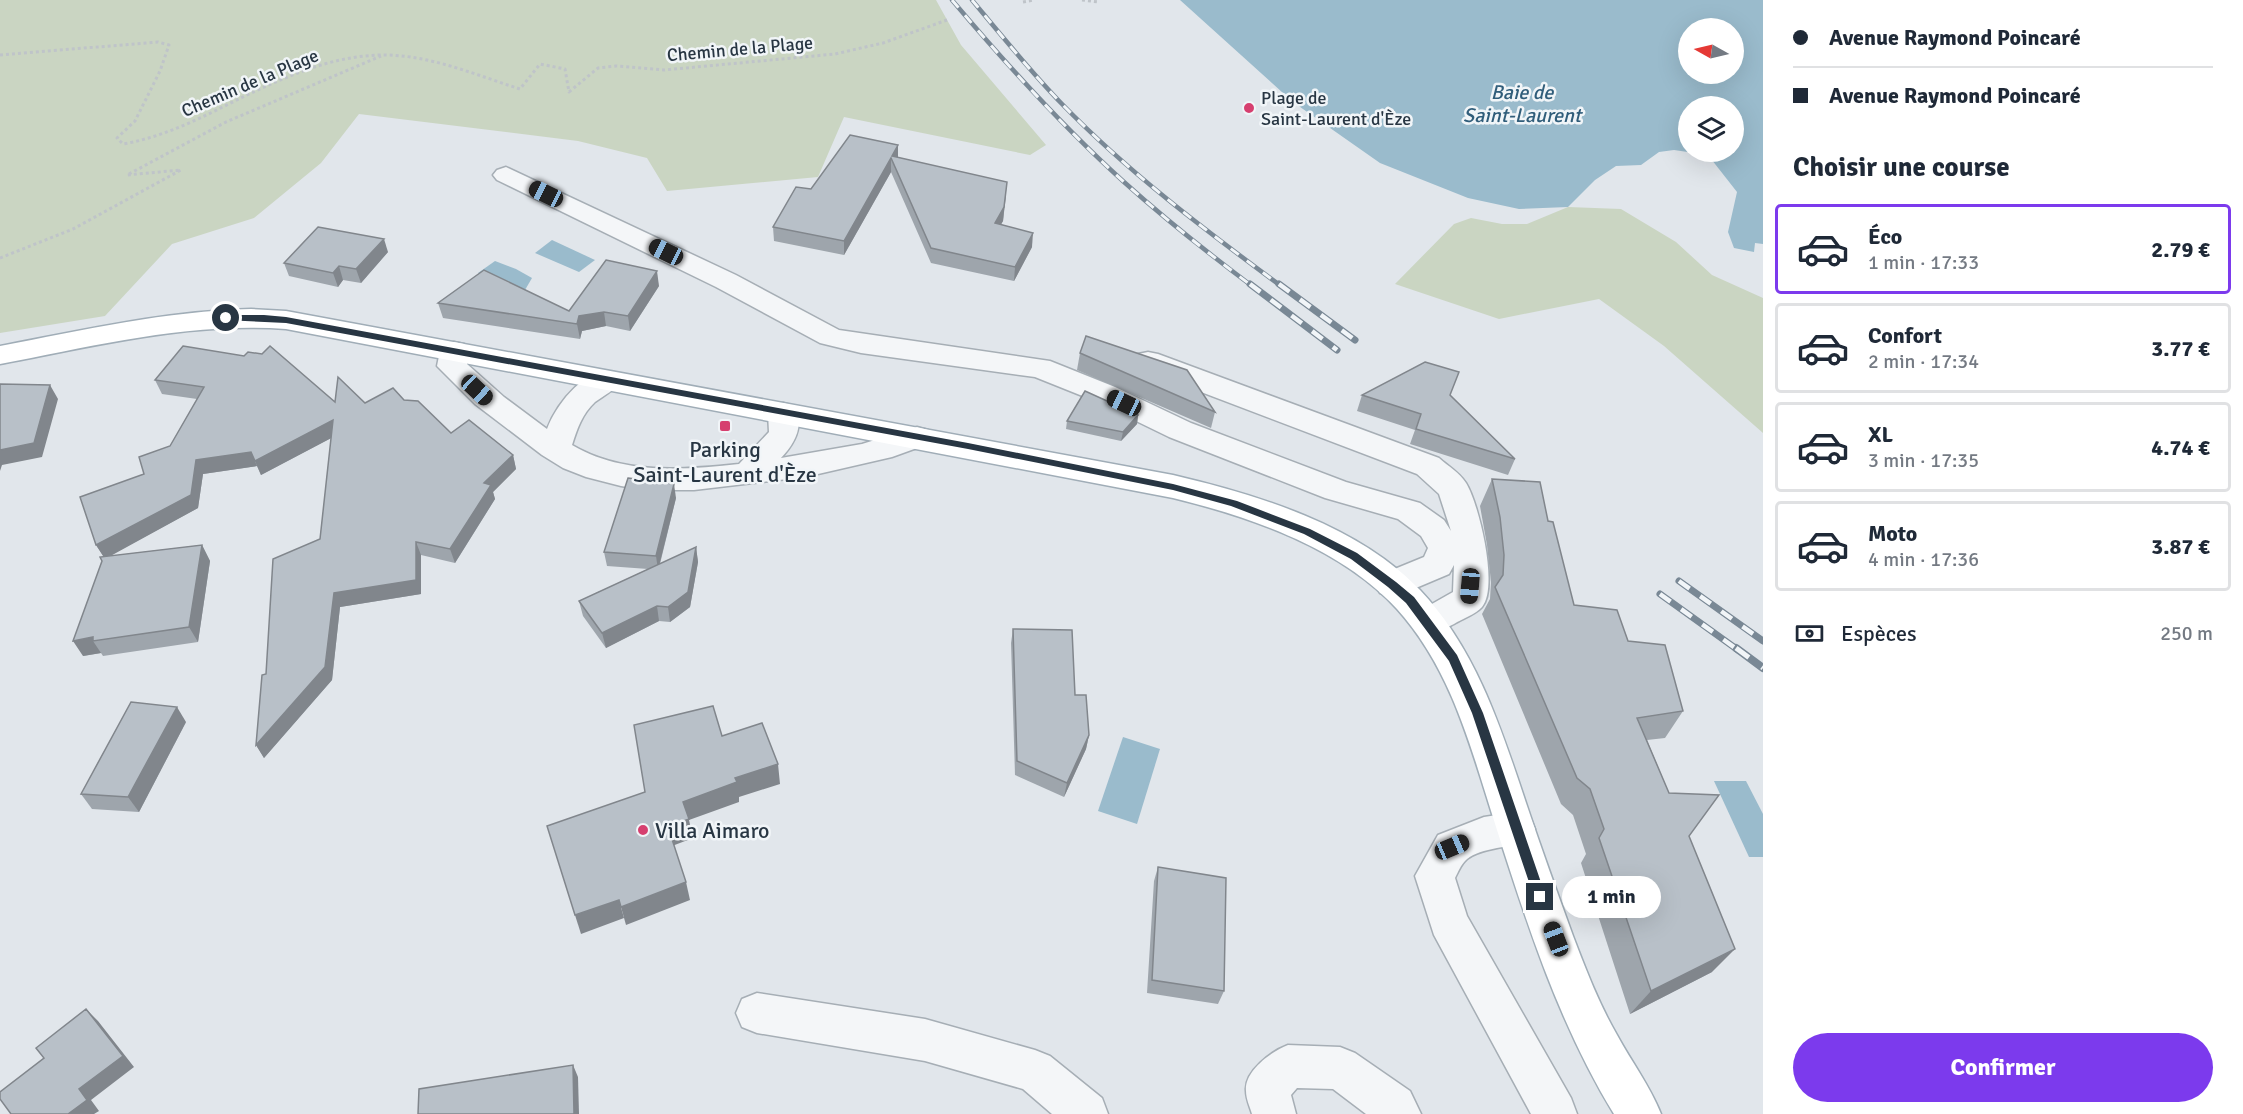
<!DOCTYPE html>
<html lang="fr">
<head>
<meta charset="utf-8">
<style>
	:root { --surface:#fff; --page:#f2f2f3; --text:#1f2937; --muted:#747a83; --line:#e0e1e3; --accent:#7c3aed }
	body { margin:0; font-family:Signika,sans-serif; background:var(--page); color:var(--text); height:100vh; display:flex; flex-direction:column; font-size:22px; white-space:nowrap }
	* { box-sizing:border-box; margin:0 }
	p { font-size:20px; color:var(--muted) }
	.icon { flex:none; width:33px; height:33px; fill:none; stroke:currentColor; stroke-width:2; stroke-linecap:round; stroke-linejoin:round }
	.map { position:relative; flex:1; overflow:hidden }
	.details { display:flex; flex-direction:column; background:var(--surface); width:480px }
	.details>* { flex:none }
	.top-card { display:grid; align-content:center; height:132px; padding:0 30px; background:var(--surface) }
	.needle { width:39px; rotate:278deg }
	.fabs { position:absolute; left:1678px; top:18px; display:grid; gap:12px }
	.fabs a { display:grid; place-items:center; width:66px; height:66px; border-radius:50%; background:var(--surface); box-shadow:0 6px 24px #0002; font-size:30px }
	.end { position:absolute; width:27px; height:27px; margin:-14px; border:8px solid #283643; background:#fff; box-shadow:0 0 0 3px #fff }
	.from { border-radius:50% }
	.bubble { position:absolute; height:42px; border-radius:21px; background:var(--surface); box-shadow:0 6px 24px #0002; font-size:20px; font-weight:700; line-height:42px; text-align:center }
	.car { position:absolute; width:18px; height:36px; margin:-18px -9px; border-radius:8px; box-shadow:0 0 4px 2px #0007; background:linear-gradient(#222 24%,#8ab4d8 0 40%,#222 0 76%,#8ab4d8 0 86%,#222 0) }
	.top-card b { display:flex; align-items:center; gap:21px; height:57px; font-size:22px }
	.top-card b+b { border-top:2px solid var(--line) }
	.top-card i { width:15px; height:15px; background:var(--text) }
	ul { padding:0; list-style:none }
	li { display:flex; align-items:center; gap:18px; height:90px; margin:0 12px 9px; padding:0 18px; border:3px solid var(--line); border-radius:6px }
	li div { flex:1 }
	li b { display:block; font-size:22px }
	li em { font-style:normal; font-weight:700 }
	li.selected { border-color:var(--accent) }
	li>.icon { width:54px; height:54px; stroke-width:1.5 }
	h2 { padding:0 30px; font-size:27px; line-height:72px }
	.pay { display:flex; align-items:center; gap:15px; height:66px; padding:0 30px; font-size:22px }
	.pay p { margin-inline-start:auto }
	.button { display:flex; gap:12px; margin-top:auto; padding:12px 30px }
	.button a { flex:1; height:69px; border-radius:36px; background:var(--accent); color:#fff; font-size:24px; font-weight:700; line-height:69px; text-align:center }
	main { display:flex; flex:1; min-height:0 }
	.map>svg:first-child { display:block }
	.green { fill:#cad5c2 }
	.water { fill:#9abbcc; fill-rule:evenodd }
	.lines { fill:none; stroke-linecap:round; stroke-linejoin:round }
	.minor-casing { stroke:#a6aeb5; stroke-width:3 }
	.major-casing { stroke:#a0adb7; stroke-width:3 }
	.path { stroke:#bfc4c9; stroke-width:3; stroke-dasharray:3 3; stroke-linecap:butt }
	.minor { fill:#f4f6f8; fill-rule:evenodd }
	.major { fill:#fff; fill-rule:evenodd }
	.rail-far2-casing { stroke:#798895; stroke-width:4.5 }
	.rail-far1-casing { stroke:#798895; stroke-width:7 }
	.rail-casing { stroke:#798895; stroke-width:8 }
	.rail-far2 { stroke:#f1f5f8; stroke-width:3; stroke-dasharray:10; stroke-linecap:butt }
	.rail-far1 { stroke:#f1f5f8; stroke-width:4.5; stroke-dasharray:13; stroke-linecap:butt }
	.rail { stroke:#f1f5f8; stroke-width:5; stroke-dasharray:16; stroke-linecap:butt }
	.wall { fill:#9ea5ac }
	.shaded-wall { fill:#81868c }
	.building { fill:#b8c0c8; stroke:#81868c; stroke-width:1.5 }
	.route { fill:#283643 }
	.poi-dot { fill:#d63f6f; stroke:#f1f5f8; stroke-width:2 }
	.labels { text-anchor:middle; dominant-baseline:central; stroke-width:5; stroke-linejoin:round; paint-order:stroke }
	.far-street-label { font-size:18px; fill:#283643; stroke:#f1f5f8 }
	.far-poi-label { font-size:18px; fill:#283643; stroke:#f1f5f8; text-anchor:start }
	.far-water-label { font-size:20px; font-style:italic; fill:#305d7a; stroke:#f1f5f8 }
	.poi-label { font-size:22px; fill:#283643; stroke:#f1f5f8 }
</style>
</head>
<body>
<main>
<div class="map">
<svg width="1763" height="1114" viewBox="0 0 1763 1114">
	<rect width="100%" height="100%" fill="#e1e6eb"/>
	<g class="green">
		<path d="M0,0H936L961,45L1046,145L1030,155L844,117L818,177L667,191L647,158L578,141L359,114L321,163L254,218L172,244L105,316L0,333Z"/>
		<path d="M1568,207L1621,209L1676,242L1712,275L1763,298V433L1664,346L1599,299L1499,319L1395,284L1454,224L1471,218L1502,224H1527Z"/>
	</g>
	<g class="water">
		<path d="M1180,0H1763V244L1755,243L1754,252L1734,248L1728,232L1737,192L1708,155L1674,150L1659,152L1641,165L1616,166L1595,180L1568,207L1519,209L1468,198L1380,163L1293,102ZM1734,28V74H1689V28ZM1734,106V152H1689V106Z"/>
		<path d="M552,240L595,260L579,272L535,253Z"/>
		<path d="M495,261L516,269L532,278L525,290L478,273Z"/>
		<path d="M1123,737L1160,749L1137,824L1098,811Z"/>
		<path d="M1746,781L1763,814V857H1749L1714,781Z"/>
	</g>
	<g class="lines">
		<g class="minor-casing">
			<g id="minor">
				<path d="M506,167L736,275L839,330L1050,361L1115,387L1191,423L1346,482L1420,503L1444,520L1451,531L1439,494L1417,474L1138,368L1134,361L1138,354L1148,352L1158,354L1439,458C1448,466 1460,473 1466,483C1479,504 1499,587 1482,607C1476,614 1462,619 1454,624C1440,631 1432,636 1416,631L1411,622L1416,613L1453,592L1454,565L1449,574L1404,593L1392,597L1380,593L1375,584L1380,575L1424,557L1428,548L1421,536L1398,519L1325,498L1169,437L1095,401L1035,377L861,353L820,343L716,287L497,180L493,175L497,170Z"/>
				<path d="M454,342L464,344L468,351L467,364L504,397L547,429C557,403 586,365 617,373L622,380C615,390 605,395 595,402C582,414 577,429 572,445C623,475 683,470 739,464L769,432L768,413L772,406L783,403L794,406C805,425 795,443 781,458L862,444L917,427L928,430L932,437L928,444L892,457L805,477L694,490H645L621,486L586,477L563,468L542,455L475,404L437,366L440,351L444,344Z"/>
				<path d="M1516,812L1530,817L1535,829L1530,841C1513,847 1476,848 1465,861C1461,865 1458,872 1455,878L1467,916L1571,1098L1577,1114H1531L1434,935L1415,876L1438,835L1484,817Z"/>
				<path d="M757,993L925,1019L1035,1050L1050,1056L1102,1098L1108,1114H1052L1023,1089L925,1061L757,1033L742,1027L736,1013L742,999Z"/>
				<path d="M1288,1045L1340,1047L1355,1053L1410,1091L1421,1114H1366L1333,1089L1297,1088L1291,1095L1296,1114H1252C1250,1107 1246,1099 1246,1091C1244,1071 1272,1051 1288,1045Z"/>
			</g>
		</g>
		<g class="major-casing">
			<path id="major" d="M251,309L286,311L1173,475C1258,495 1358,525 1420,590C1476,649 1501,728 1526,803C1541,848 1557,892 1573,936C1586,970 1599,1004 1617,1035C1631,1061 1650,1086 1661,1114H1614C1560,1026 1528,927 1497,830C1472,752 1453,671 1397,609C1341,548 1251,517 1173,498L286,329C188,322 95,346 0,364V346C84,330 166,311 251,309Z"/>
		</g>
		<g class="path">
			<path d="M1082,0L1098,2"/>
			<path d="M1023,2L1034,0"/>
			<path d="M0,55L158,42L169,45L160,71L135,121L117,138L123,144C169,136 208,114 249,94C292,74 336,55 384,55C430,55 476,75 520,89L540,64L565,69L569,92L598,68L616,66L664,70L835,54L883,43L947,20"/>
			<path d="M0,258L73,229L181,170L127,175L226,122L381,56"/>
		</g>
		<use href="#minor" class="minor"/>
		<use href="#major" class="major"/>
		<g class="rail-far2-casing">
			<g id="rail-far2">
				<path d="M952,0C1006,64 1062,126 1124,182C1165,219 1208,253 1252,286"/>
				<path d="M972,0C1001,35 1030,71 1062,104C1128,172 1205,230 1281,286"/>
			</g>
		</g>
		<g class="rail-far1-casing">
			<g id="rail-far1">
				<path d="M1250,284L1337,350"/>
				<path d="M1279,284L1355,340"/>
				<path d="M1679,581L1763,641"/>
				<path d="M1660,594L1738,650"/>
			</g>
		</g>
		<g class="rail-casing">
			<path id="rail" d="M1736,648L1763,668"/>
		</g>
		<use href="#rail-far2" class="rail-far2"/>
		<use href="#rail-far1" class="rail-far1"/>
		<use href="#rail" class="rail"/>
	</g>
	<g class="wall">
		<path d="M850,135L898,157L1006,196L1003,221L1001,224L1032,247L1014,281L931,263L891,172L844,255L774,241L773,227L811,189Z"/>
		<path d="M388,252L361,283L343,280L338,287L289,276L284,263Z"/>
		<path d="M659,286L630,331L606,326L582,331L580,339L443,318L438,303L569,311Z"/>
		<path d="M1080,353L1215,412L1211,428L1077,370Z"/>
		<path d="M155,380L335,402L365,403L404,400L451,433L513,455L516,469L493,492L495,499L455,563L421,555V594L340,607L332,680L264,758L256,745L266,674L320,539L331,438L261,475L257,466L203,474L198,508L109,556L202,545L210,561L198,642L103,656L101,653L83,656L104,557L96,545L144,474L170,446L197,399L162,394Z"/>
		<path d="M1362,395H1450L1515,459L1508,475L1410,444L1415,430L1357,411Z"/>
		<path d="M1138,415L1137,424L1121,441L1066,429L1067,421Z"/>
		<path d="M1492,479L1548,521L1574,605L1628,641L1683,711L1665,738L1647,740L1669,793L1689,836L1712,972L1630,1014L1581,863L1586,854L1573,815L1561,804L1482,614L1490,599L1491,582L1487,545L1480,506Z"/>
		<path d="M676,498L660,564L696,547L698,562L690,607L670,622L659,621L606,648L583,616L579,601L648,569L607,566L604,552Z"/>
		<path d="M1013,629L1075,695L1089,735L1086,749L1064,797L1015,775L1011,643Z"/>
		<path d="M186,722L139,812L92,809L81,794Z"/>
		<path d="M1158,867L1224,991L1218,1004L1147,993L1154,881Z"/>
	</g>
	<g class="shaded-wall">
		<path d="M898,145V159L892,156Z"/>
		<path d="M891,158V172L844,255V241Z"/>
		<path d="M1007,182L1003,221L994,237L995,223Z"/>
		<path d="M1033,233L1032,247L1014,281L1015,267Z"/>
		<path d="M384,239L388,252L361,283L356,269Z"/>
		<path d="M339,266L343,280L338,287L333,273Z"/>
		<path d="M657,271L659,286L630,331L628,316Z"/>
		<path d="M604,312L606,326L582,331L580,339L577,324L579,316Z"/>
		<path d="M50,385L58,399L42,457L2,465L0,471V450Z"/>
		<path d="M1138,415L1137,424L1121,441L1123,432Z"/>
		<path d="M333,420L339,434L261,475L255,461Z"/>
		<path d="M251,452L257,466L203,474L198,508L105,559L96,545L196,460Z"/>
		<path d="M513,455L516,469L493,492L495,499L455,563L450,549L484,483Z"/>
		<path d="M674,484L676,498L658,570L656,556Z"/>
		<path d="M416,542L421,555V594L340,607L332,680L264,758L256,745L334,593Z"/>
		<path d="M202,545L210,561L198,642L189,627Z"/>
		<path d="M696,547L698,562L690,607L670,622L668,607Z"/>
		<path d="M657,606L659,621L606,648L602,633Z"/>
		<path d="M93,637V641L101,653L83,656L73,641Z"/>
		<path d="M177,707L186,722L139,812L128,797Z"/>
		<path d="M1089,735L1086,749L1064,797L1067,783Z"/>
		<path d="M778,764L780,784L739,797V802L689,820L693,838L672,846L668,827L683,802L735,778Z"/>
		<path d="M686,882L690,900L626,925L621,907Z"/>
		<path d="M619,900L624,918L581,934L575,915Z"/>
		<path d="M1735,949L1712,972L1630,1014L1651,991Z"/>
		<path d="M86,1009L98,1021L134,1067L91,1100L99,1111L94,1114H68L79,1089Z"/>
		<path d="M573,1065L578,1077L579,1114H574Z"/>
	</g>
	<g class="building">
		<path d="M850,135L898,145L892,156L1007,182L1004,207L995,223L1033,233L1015,267L931,248L891,158L844,241L773,227L796,187L811,189Z"/>
		<path d="M318,227L384,239L356,269L339,266L333,273L284,263Z"/>
		<path d="M606,260L657,271L628,316L604,312L579,316L577,324L438,303L484,270L569,311Z"/>
		<path d="M1086,336L1187,370L1215,412L1080,353Z"/>
		<path d="M183,346L244,356L248,352L262,354L270,346L335,402L338,377L365,403L393,388L404,400L418,401L451,433L469,420L513,455L484,483L491,485L450,549L416,542V580L334,593L325,667L256,745L262,675L266,674L273,559L320,539L333,420L255,461L251,452L196,460L191,495L96,545L80,497L144,474L139,457L170,446L204,387L155,380Z"/>
		<path d="M1425,362L1459,372L1450,395L1515,459L1416,429L1421,414L1362,395Z"/>
		<path d="M0,384L50,385L34,443L0,450Z"/>
		<path d="M1085,391L1138,415L1123,432L1067,421Z"/>
		<path d="M628,478L674,484L656,556L604,552Z"/>
		<path d="M1492,479L1540,482L1548,521L1553,522L1574,605L1617,610L1628,641L1665,645L1683,711L1637,718L1669,793L1719,795L1689,836L1735,949L1651,991L1599,838L1604,829L1590,789L1577,778L1495,587L1503,575L1504,555L1500,517Z"/>
		<path d="M202,545L189,627L93,641V637L73,641L102,561L100,557Z"/>
		<path d="M696,547L688,592L668,607L657,606L602,633L579,601Z"/>
		<path d="M1013,629L1072,630L1075,695H1086L1089,735L1067,783L1017,761Z"/>
		<path d="M131,702L177,707L128,797L81,794Z"/>
		<path d="M713,706L722,736L762,723L778,764L735,778L737,782L683,802L689,819L668,827L686,882L621,907L619,900L575,915L547,826L645,792L634,725Z"/>
		<path d="M1158,867L1226,878L1224,991L1152,980Z"/>
		<path d="M86,1009L123,1056L79,1089L87,1100L68,1114H11L0,1099V1092L44,1058L36,1048Z"/>
		<path d="M573,1065L574,1114H418L419,1089Z"/>
	</g>
	<path class="route" d="M226,315H264L286,317L968,443L1173,484L1237,501L1310,529L1357,553L1396,582L1414,597L1457,655L1483,713L1546,897L1540,902L1534,897L1472,713L1449,661L1406,603L1388,587L1351,559L1304,534L1231,506L1173,490L968,449L286,323L223,320V316Z"/>
	<g class="poi-dot">
		<circle cx="1249" cy="108" r="6"/>
		<rect x="719" y="420" width="12" height="12" rx="3"/>
		<circle cx="643" cy="830" r="6"/>
	</g>
	<g class="labels">
		<g class="far-street-label">
			<text transform="translate(740 49) rotate(-5)">Chemin de la Plage</text>
			<text transform="translate(250 83) rotate(-23)">Chemin de la Plage</text>
		</g>
		<g class="far-poi-label">
			<text x="1261" y="98">Plage de<tspan x="1261" dy="21">Saint-Laurent d'Èze</tspan></text>
		</g>
		<g class="far-water-label">
			<text x="1522" y="92">Baie de<tspan x="1522" dy="23">Saint-Laurent</tspan></text>
		</g>
		<g class="poi-label">
			<text x="725" y="449">Parking<tspan x="725" dy="25">Saint-Laurent d'Èze</tspan></text>
			<text x="655" y="830" text-anchor="start">Villa Aimaro</text>
		</g>
	</g>
</svg>
<div class="fabs">
<a><svg class="needle" viewBox="-14 -14 28 28"><path d="M0-13l5 13h-10z" fill="#e53935"/><path d="M0 13l5-13h-10z" fill="#747a83"/></svg></a>
<a><svg class="icon" aria-label="layers" viewBox="0 0 24 24"><path d="M12 4l9 5-9 5-9-5zM3 14l9 5 9-5"/></svg></a>
</div>
<i class="end from" style="left:226px;top:318px"></i>
<i class="end" style="left:1540px;top:897px"></i>
<div class="bubble" style="left:1562px;top:876px;width:99px">1 min</div>
<i class="car" style="left:546px;top:194px;rotate:296deg"></i>
<i class="car" style="left:666px;top:252px;rotate:296deg"></i>
<i class="car" style="left:477px;top:390px;rotate:133deg"></i>
<i class="car" style="left:1124px;top:403px;rotate:295deg"></i>
<i class="car" style="left:1470px;top:586px;rotate:185deg"></i>
<i class="car" style="left:1452px;top:847px;rotate:67deg"></i>
<i class="car" style="left:1556px;top:939px;rotate:339deg"></i>
</div>
<section class="details">
<div class="top-card">
<b><i class="from"></i>Avenue Raymond Poincaré</b>
<b><i></i>Avenue Raymond Poincaré</b>
</div>
<h2>Choisir une course</h2>
<ul>
<li class="selected"><svg class="icon" aria-label="car" viewBox="0 0 24 24"><path d="M5 17H2v-5l4-1 3-4h7l3 4 3 1v5h-3M9 17h6M6 11h13"/><circle cx="7" cy="17" r="2"/><circle cx="17" cy="17" r="2"/></svg><div><b>Éco</b><p>1 min · 17:33</p></div><em>2.79 €</em></li>
<li><svg class="icon" aria-label="car" viewBox="0 0 24 24"><path d="M5 17H2v-5l4-1 3-4h7l3 4 3 1v5h-3M9 17h6M6 11h13"/><circle cx="7" cy="17" r="2"/><circle cx="17" cy="17" r="2"/></svg><div><b>Confort</b><p>2 min · 17:34</p></div><em>3.77 €</em></li>
<li><svg class="icon" aria-label="car" viewBox="0 0 24 24"><path d="M5 17H2v-5l4-1 3-4h7l3 4 3 1v5h-3M9 17h6M6 11h13"/><circle cx="7" cy="17" r="2"/><circle cx="17" cy="17" r="2"/></svg><div><b>XL</b><p>3 min · 17:35</p></div><em>4.74 €</em></li>
<li><svg class="icon" aria-label="car" viewBox="0 0 24 24"><path d="M5 17H2v-5l4-1 3-4h7l3 4 3 1v5h-3M9 17h6M6 11h13"/><circle cx="7" cy="17" r="2"/><circle cx="17" cy="17" r="2"/></svg><div><b>Moto</b><p>4 min · 17:36</p></div><em>3.87 €</em></li>
</ul>
<div class="pay"><svg class="icon" aria-label="cash" viewBox="0 0 24 24"><path d="M3 7h18v10H3z"/><circle cx="12" cy="12" r="2"/></svg>Espèces<p>250 m</p></div>
<div class="button"><a>Confirmer</a></div>
</section>
</main>
</body>
</html>
